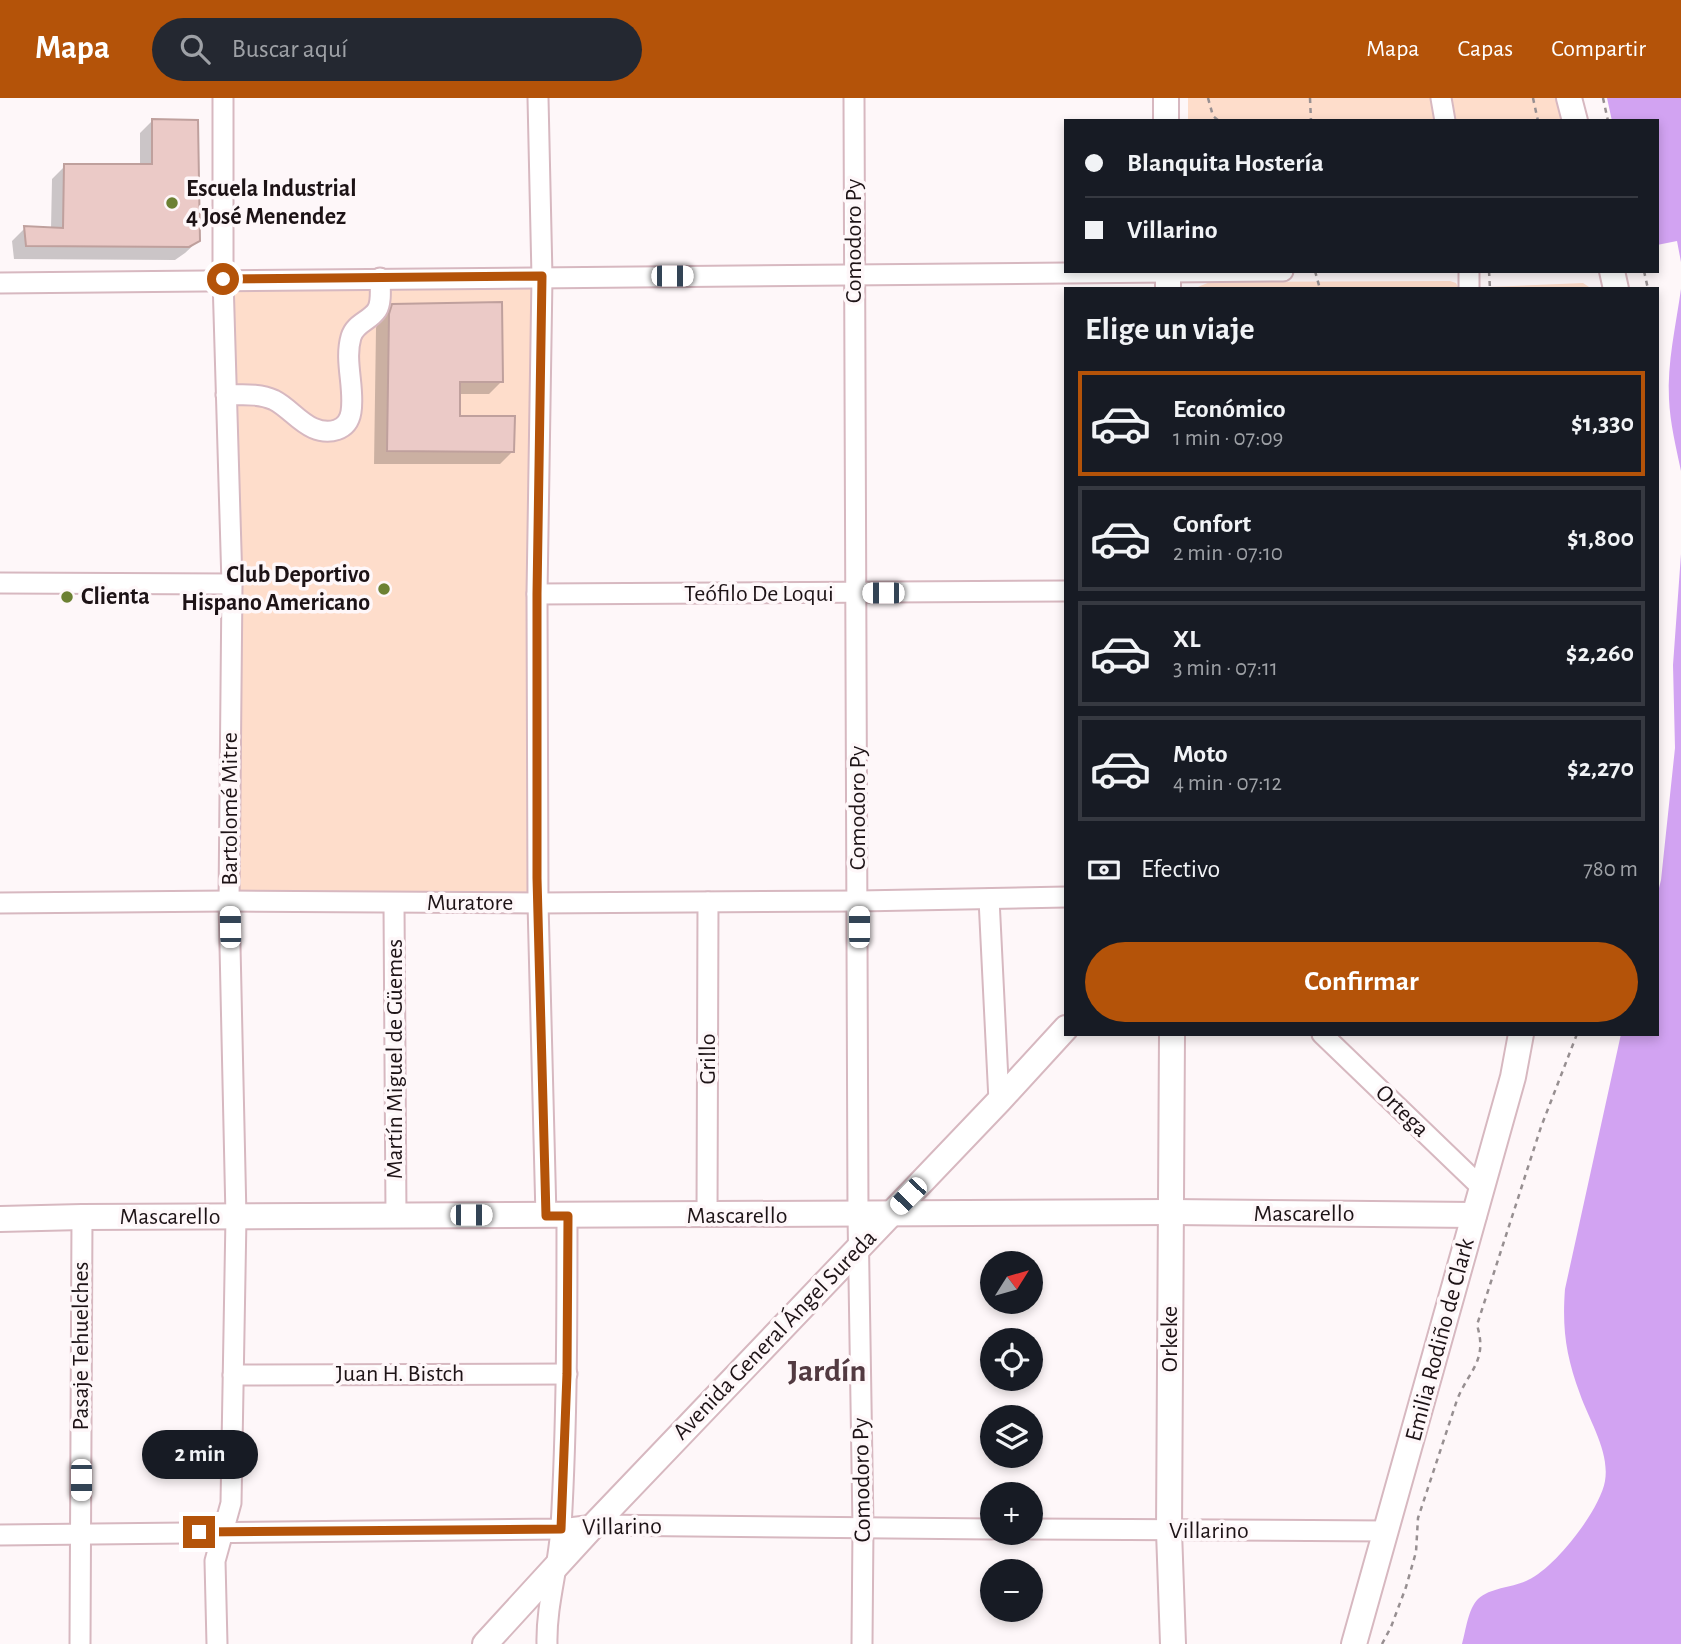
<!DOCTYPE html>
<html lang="es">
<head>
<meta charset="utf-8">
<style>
	:root { --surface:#171b24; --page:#242831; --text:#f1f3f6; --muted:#9ea1a6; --line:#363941; --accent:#b45309 }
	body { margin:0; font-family:"Alegreya Sans",sans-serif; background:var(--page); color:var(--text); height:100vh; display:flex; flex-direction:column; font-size:26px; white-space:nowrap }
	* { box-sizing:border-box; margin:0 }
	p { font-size:23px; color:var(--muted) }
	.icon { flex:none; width:38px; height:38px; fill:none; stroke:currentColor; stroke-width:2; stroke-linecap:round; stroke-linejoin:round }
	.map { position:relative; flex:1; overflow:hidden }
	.panel { position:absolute; left:1064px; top:189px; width:595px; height:749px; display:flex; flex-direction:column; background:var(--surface); border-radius:0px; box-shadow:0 4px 10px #0003 }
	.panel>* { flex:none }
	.top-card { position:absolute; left:1064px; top:21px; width:595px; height:154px; border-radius:0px; box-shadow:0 4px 10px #0003; display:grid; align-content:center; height:154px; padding:0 21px; background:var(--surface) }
	.needle { width:46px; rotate:53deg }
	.controls { position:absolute; left:980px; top:1153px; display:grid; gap:14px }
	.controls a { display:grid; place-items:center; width:63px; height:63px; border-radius:50%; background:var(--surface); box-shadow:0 4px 10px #0003; font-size:35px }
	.end { position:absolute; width:32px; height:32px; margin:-16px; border:9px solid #b45309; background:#fff; box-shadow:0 0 0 4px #fff }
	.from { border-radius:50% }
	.bubble { position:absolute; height:49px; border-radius:24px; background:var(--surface); box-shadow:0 4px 10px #0003; font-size:23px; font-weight:700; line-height:49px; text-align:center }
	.car { position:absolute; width:21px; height:42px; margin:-21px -10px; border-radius:9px; box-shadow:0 0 5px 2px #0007; background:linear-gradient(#fff 24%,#345 0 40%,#fff 0 76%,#345 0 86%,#fff 0) }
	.top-card b { display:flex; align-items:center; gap:24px; height:66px; font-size:26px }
	.top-card b+b { border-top:2px solid var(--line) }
	.top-card i { width:18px; height:18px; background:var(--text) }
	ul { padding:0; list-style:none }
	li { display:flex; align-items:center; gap:21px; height:105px; margin:0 14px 10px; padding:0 7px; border:4px solid var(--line); border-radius:0px }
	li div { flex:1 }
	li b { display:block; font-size:26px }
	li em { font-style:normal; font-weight:700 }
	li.on { border-color:var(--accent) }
	li>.icon { width:63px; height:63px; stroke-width:1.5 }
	h2 { padding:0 21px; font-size:32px; line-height:84px }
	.pay { display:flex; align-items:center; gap:18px; height:77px; padding:0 21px; font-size:26px }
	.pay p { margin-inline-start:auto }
	.primary-button { display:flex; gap:14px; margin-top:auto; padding:14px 21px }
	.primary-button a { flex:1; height:80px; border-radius:42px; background:var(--accent); color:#fff; font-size:28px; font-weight:700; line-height:80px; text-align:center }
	header { display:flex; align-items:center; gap:42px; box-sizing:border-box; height:98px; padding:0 35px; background:var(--accent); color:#fff }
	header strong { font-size:33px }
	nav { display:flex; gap:38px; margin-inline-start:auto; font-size:24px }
	.search { width:490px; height:63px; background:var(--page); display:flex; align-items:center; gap:18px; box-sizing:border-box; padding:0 24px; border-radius:38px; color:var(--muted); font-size:26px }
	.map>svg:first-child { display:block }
	.green { fill:#feddcb }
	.water { fill:#d2a3f2 }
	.shadow { fill:#0003 }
	.building { fill:#ebcac7; stroke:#bfa09d; stroke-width:2 }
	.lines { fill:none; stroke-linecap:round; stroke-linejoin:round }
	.minor-casing { stroke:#d7b8c0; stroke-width:23 }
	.major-casing { stroke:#d7b8c0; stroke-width:28 }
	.path { stroke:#978f91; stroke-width:2.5; stroke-dasharray:5 5; stroke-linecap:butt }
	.minor { stroke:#fff; stroke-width:19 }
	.major { stroke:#fff; stroke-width:24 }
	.route { stroke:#b45309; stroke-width:9 }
	.poi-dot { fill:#6c8133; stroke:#fef7f9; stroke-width:2.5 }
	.labels { text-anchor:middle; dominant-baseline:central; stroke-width:7; stroke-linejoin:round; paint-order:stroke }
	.poi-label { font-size:24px; font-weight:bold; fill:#1d1316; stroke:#fef7f9; text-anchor:start }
	.street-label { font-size:24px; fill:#1d1316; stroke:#fef7f9 }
	.district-label { font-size:32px; font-weight:bold; fill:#523a41; stroke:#fef7f9 }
</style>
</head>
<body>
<header>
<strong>Mapa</strong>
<div class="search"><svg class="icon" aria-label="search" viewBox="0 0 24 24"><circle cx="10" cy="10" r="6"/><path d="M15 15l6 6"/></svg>Buscar aquí</div>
<nav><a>Mapa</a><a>Capas</a><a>Compartir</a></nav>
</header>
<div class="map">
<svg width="1681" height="1546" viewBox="0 0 1681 1546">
	<rect width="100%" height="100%" fill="#fef7f9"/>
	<g class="green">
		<path d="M1188,0H1436L1440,23H1188Z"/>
		<path d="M1448,0H1557L1562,23H1451Z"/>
		<path d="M542,179L538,805L229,803L223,181Z"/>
		<path d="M1450,183L1456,185L1459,191H1193L1210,184Z"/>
		<path d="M1583,185L1592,191H1486L1488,189Z"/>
	</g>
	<g class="water">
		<path d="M1607,0H1681V164L1677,143L1657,147V23H1612Z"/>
		<path d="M1681,191V373C1676,349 1670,325 1669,301C1667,265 1676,227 1681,191Z"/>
		<path d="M1681,456V1546H1462C1466,1532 1468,1511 1478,1501C1491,1489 1512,1490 1528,1482C1555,1470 1600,1412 1605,1383C1610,1354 1589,1322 1580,1296C1566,1258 1562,1231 1565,1191L1621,936H1657V798L1661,782L1675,650L1673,567Z"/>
	</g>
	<g class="shadow">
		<path d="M153,22L199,142L185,155L175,162L14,161L12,143L25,130L51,131L52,81L65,68L140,67V35Z"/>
		<path d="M392,208L502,283L489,296H458V319L513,353L500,366H374L376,230L379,221Z"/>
	</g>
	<g class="building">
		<path d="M152,21L198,22L200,143L189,149L26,148L24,128L63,130L64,66H152Z"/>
		<path d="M502,204L503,284H460V318H515L514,354L387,353L389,216L392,206Z"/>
	</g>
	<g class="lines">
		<g class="minor-casing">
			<g id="minor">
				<path d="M538,0L542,179L537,496L538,805L546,1118"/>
				<path d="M854,0L858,1117L863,1429L862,1546"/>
				<path d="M1441,0L1445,23"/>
				<path d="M1469,173V191"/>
				<path d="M0,185L1283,173"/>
				<path d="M226,297C242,297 259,295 274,302C288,309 299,324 313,330C329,337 348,333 351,314C355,290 344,263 351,239C355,225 370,223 377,212C382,204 380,189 380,180"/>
				<path d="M0,485L232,486"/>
				<path d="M537,496L1066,493"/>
				<path d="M989,801L999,1003"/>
				<path d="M0,805L229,803L538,805L859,803L1066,799"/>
				<path d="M394,806L396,1117"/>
				<path d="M1322,936L1481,1089"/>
				<path d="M707,1118L708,804"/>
				<path d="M233,1277L567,1276"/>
				<path d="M1031,1431L1387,1433"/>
				<path d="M0,1437L561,1431L594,1427L992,1431"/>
				<path d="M80,1546L82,1119"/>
				<path d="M217,1546L215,1463L231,1405L236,1119L229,803L232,486L223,181V0"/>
				<path d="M547,1546C546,1506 559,1468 561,1429C567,1325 567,1221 567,1118"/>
			</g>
		</g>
		<g class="major-casing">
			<g id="major">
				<path d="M1166,0V23"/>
				<path d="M1569,0L1575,23"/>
				<path d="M1168,173V191"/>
				<path d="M1612,173L1616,191"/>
				<path d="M1172,936L1169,1433L1173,1546"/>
				<path d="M0,1121L82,1119L1171,1114L1474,1117"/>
				<path d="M485,1546L594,1427L999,1003L1066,930"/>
				<path d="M1354,1546L1513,979L1521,936"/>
			</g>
		</g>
		<g class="path">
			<path d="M1208,0L1213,18L1219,23"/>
			<path d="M1310,0L1311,23"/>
			<path d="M1533,0L1538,23"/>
			<path d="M1603,0L1608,23"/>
			<path d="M1315,173L1320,191"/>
			<path d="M1489,173L1490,191"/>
			<path d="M1644,173L1648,191"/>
			<path d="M1657,228V261"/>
			<path d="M1382,1546L1391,1529L1406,1489L1416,1454L1418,1420L1457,1302C1469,1272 1488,1263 1477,1227L1541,1029L1577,936"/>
		</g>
		<use href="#minor" class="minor"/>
		<use href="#major" class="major"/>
	</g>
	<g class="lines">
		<path class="route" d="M199,1434L561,1431L567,1276L568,1118H546L537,780V496L542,178L223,181"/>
	</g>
	<g class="poi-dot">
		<circle cx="172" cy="105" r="7"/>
		<circle cx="384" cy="491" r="7"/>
		<circle cx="67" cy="499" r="7"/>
	</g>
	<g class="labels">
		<g class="poi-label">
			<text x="186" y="91">Escuela Industrial<tspan x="186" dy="28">4 José Menendez</tspan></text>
			<text x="370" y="477" text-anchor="end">Club Deportivo<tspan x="370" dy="28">Hispano Americano</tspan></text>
			<text x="81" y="499">Clienta</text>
		</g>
		<g class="street-label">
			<text transform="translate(854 143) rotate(-90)">Comodoro Py</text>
			<text x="759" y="496">Teófilo De Loqui</text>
			<text transform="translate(858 710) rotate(-90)">Comodoro Py</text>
			<text transform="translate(230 711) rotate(-90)">Bartolomé Mitre</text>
			<text x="470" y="805">Muratore</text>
			<text transform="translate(395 961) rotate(-90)">Martín Miguel de Güemes</text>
			<text transform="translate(708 961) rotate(-90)">Grillo</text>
			<text transform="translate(1402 1013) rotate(44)">Ortega</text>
			<text x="1304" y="1116">Mascarello</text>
			<text x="737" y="1118">Mascarello</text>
			<text x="170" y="1119">Mascarello</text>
			<text transform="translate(775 1237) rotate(-46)">Avenida General Ángel Sureda</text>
			<text transform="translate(1170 1241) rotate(-90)">Orkeke</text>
			<text transform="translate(1440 1242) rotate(-75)">Emilia Rodiño de Clark</text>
			<text transform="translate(81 1248) rotate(-90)">Pasaje Tehuelches</text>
			<text x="400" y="1276">Juan H. Bistch</text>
			<text transform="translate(862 1382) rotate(-91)">Comodoro Py</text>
			<text transform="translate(622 1429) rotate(-1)">Villarino</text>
			<text x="1209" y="1433">Villarino</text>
		</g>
		<g class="district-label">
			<text x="827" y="1273">Jardín</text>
		</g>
	</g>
</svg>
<div class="controls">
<a><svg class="needle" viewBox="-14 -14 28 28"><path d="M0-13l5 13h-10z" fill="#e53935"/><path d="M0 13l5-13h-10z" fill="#9ea1a6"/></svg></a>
<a><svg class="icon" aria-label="locate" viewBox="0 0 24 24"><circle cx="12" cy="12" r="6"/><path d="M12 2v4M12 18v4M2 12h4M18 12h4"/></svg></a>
<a><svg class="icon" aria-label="layers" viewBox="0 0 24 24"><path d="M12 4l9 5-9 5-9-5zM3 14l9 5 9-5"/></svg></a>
<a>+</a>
<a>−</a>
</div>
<i class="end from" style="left:223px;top:181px"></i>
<i class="end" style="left:199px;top:1434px"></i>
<div class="bubble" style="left:142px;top:1332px;width:116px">2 min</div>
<i class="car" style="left:672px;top:178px;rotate:90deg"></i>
<i class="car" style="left:883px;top:495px;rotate:270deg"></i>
<i class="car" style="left:230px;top:829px;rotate:359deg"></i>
<i class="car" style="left:859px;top:829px;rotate:0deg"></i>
<i class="car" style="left:908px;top:1098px;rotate:224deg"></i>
<i class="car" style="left:471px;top:1117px;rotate:90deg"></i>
<i class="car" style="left:81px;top:1382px;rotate:180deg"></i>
<div class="top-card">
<b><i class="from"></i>Blanquita Hostería</b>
<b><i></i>Villarino</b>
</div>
<section class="panel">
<h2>Elige un viaje</h2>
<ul>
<li class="on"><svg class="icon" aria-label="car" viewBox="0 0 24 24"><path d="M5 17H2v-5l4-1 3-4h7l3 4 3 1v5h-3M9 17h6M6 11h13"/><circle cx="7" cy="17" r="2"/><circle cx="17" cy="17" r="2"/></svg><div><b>Económico</b><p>1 min · 07:09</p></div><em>$1,330</em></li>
<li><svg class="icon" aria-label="car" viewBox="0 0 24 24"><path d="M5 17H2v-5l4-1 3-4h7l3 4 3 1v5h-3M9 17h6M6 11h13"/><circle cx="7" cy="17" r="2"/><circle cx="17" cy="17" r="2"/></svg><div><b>Confort</b><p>2 min · 07:10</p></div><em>$1,800</em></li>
<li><svg class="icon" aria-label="car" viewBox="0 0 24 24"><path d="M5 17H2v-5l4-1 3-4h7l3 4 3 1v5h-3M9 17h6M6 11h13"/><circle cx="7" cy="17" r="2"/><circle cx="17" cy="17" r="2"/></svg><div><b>XL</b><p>3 min · 07:11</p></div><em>$2,260</em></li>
<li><svg class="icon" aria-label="car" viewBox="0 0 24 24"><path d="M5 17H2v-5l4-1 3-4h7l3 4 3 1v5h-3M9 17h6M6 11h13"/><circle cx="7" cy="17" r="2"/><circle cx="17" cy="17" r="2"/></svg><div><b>Moto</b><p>4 min · 07:12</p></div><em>$2,270</em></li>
</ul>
<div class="pay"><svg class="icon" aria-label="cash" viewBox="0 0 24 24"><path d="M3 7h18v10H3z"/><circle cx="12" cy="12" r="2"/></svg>Efectivo<p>780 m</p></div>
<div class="primary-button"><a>Confirmar</a></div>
</section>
</div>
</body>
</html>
